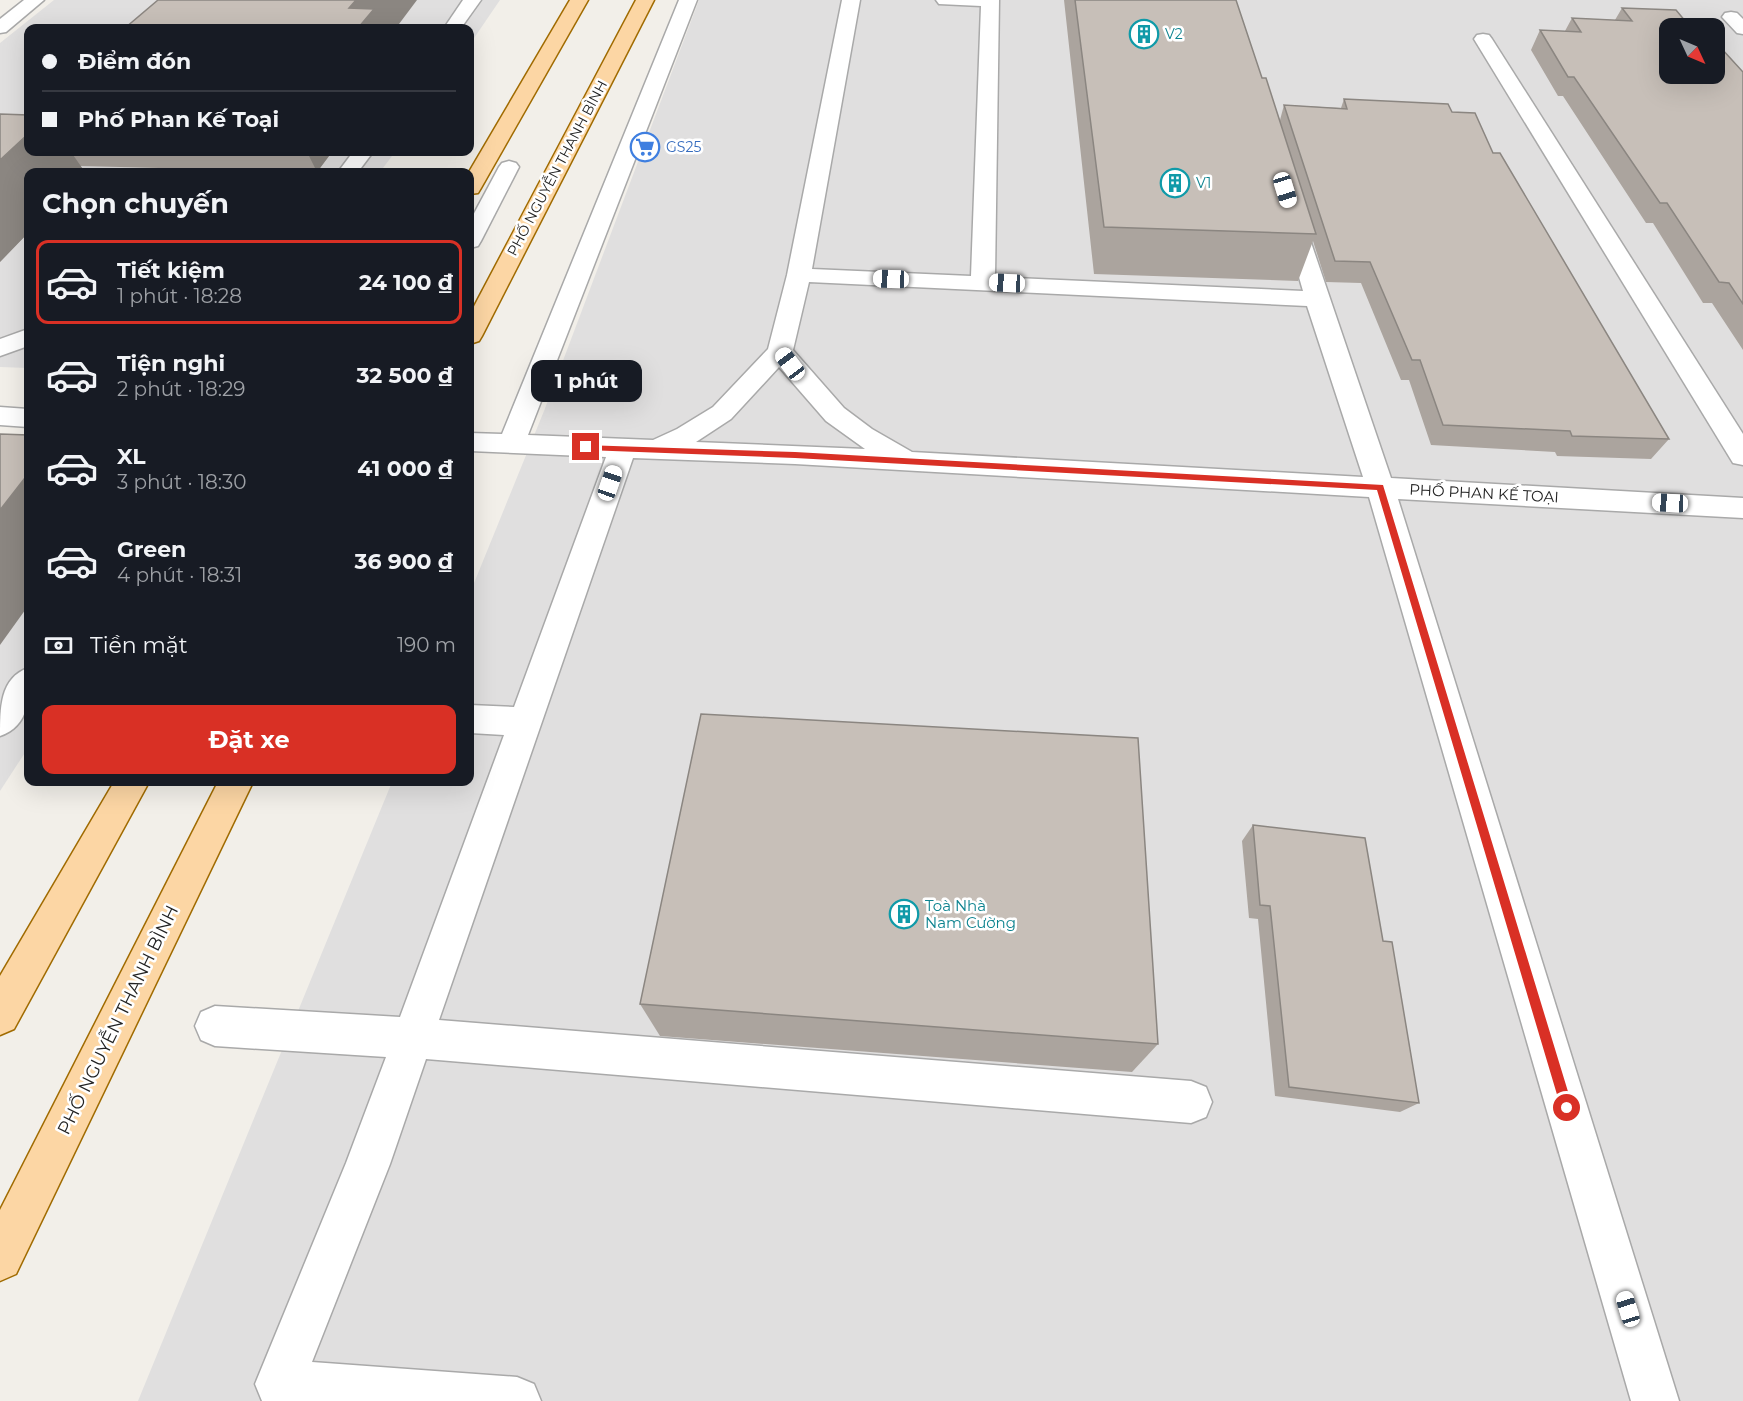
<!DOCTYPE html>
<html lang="vi">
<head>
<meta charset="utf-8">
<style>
	:root { --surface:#171b24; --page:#20242c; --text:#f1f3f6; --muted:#9ea1a6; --line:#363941; --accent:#d93025 }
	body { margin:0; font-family:Montserrat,sans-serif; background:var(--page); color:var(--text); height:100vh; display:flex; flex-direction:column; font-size:22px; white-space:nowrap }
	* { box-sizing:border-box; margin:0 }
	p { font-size:20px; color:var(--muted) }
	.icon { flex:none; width:33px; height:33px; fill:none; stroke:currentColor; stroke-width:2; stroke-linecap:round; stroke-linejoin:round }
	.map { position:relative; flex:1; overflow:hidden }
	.side { position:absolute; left:24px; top:168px; width:450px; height:618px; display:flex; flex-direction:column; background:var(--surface); border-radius:12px; box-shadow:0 6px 24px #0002 }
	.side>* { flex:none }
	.banner { position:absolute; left:24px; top:24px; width:450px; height:132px; border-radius:12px; box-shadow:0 6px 24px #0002; display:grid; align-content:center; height:132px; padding:0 18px; background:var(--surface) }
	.needle { width:39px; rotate:134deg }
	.tools { position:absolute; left:1659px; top:18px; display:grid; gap:12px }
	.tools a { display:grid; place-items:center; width:66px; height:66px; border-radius:12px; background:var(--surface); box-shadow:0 6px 24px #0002; font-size:30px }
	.end { position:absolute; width:27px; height:27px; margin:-14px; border:8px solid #d93025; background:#fff; box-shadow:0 0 0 3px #fff }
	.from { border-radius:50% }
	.bubble { position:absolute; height:42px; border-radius:12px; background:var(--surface); box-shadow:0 6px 24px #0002; font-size:20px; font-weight:700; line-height:42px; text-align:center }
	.car { position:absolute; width:18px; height:36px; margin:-18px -9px; border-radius:8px; box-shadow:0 0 4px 2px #0007; background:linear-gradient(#fff 24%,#345 0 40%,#fff 0 76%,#345 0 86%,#fff 0) }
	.banner b { display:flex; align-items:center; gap:21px; height:57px; font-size:22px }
	.banner b+b { border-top:2px solid var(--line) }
	.banner i { width:15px; height:15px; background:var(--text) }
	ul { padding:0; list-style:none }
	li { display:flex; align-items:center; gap:18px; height:84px; margin:0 12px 9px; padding:0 6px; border:3px solid transparent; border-radius:12px }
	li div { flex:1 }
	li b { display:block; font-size:22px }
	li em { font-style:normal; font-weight:700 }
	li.selected { border-color:var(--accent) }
	li>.icon { width:54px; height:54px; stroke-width:1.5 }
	h2 { padding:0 18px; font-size:27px; line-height:72px }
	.pay { display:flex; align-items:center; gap:15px; height:66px; padding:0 18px; font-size:22px }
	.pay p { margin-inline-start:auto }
	.action { display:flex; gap:12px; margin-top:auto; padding:12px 18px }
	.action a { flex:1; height:69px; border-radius:12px; background:var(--accent); color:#fff; font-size:24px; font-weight:700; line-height:69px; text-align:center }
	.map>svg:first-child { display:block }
	.residential { fill:#e0dfdf; fill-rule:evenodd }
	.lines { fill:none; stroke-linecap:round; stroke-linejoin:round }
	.minor-casing { stroke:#a9a9a9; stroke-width:3 }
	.major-casing { stroke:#a06b00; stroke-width:3 }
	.minor { fill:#fff; fill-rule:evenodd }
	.major { fill:#fcd6a4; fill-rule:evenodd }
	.wall { fill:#aba49e }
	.shaded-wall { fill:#8b8681 }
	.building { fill:#c7bfb8; stroke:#8b8681; stroke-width:1.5 }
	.route { fill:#d93025 }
	.labels { text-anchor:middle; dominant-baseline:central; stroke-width:5; stroke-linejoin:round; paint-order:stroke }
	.far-culture-label { font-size:14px; fill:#0d838f; stroke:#fff; text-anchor:start }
	.far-shop-label { font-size:14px; fill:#366cbe; stroke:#fff; text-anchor:start }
	.far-street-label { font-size:14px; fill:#222; stroke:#fff }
	.street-label { font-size:15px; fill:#222; stroke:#fff }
	.culture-label { font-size:15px; fill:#0d838f; stroke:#fff; text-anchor:start }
	.near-street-label { font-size:18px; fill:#222; stroke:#fff }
</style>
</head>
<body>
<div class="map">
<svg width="1743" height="1401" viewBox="0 0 1743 1401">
	<rect width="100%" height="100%" fill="#f2efe9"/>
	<g class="residential">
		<path d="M54,0H500L470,44V28H28V152H395L380,172H28V368L0,367V43Z"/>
		<path d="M699,0H1743V1401H138L392,782H470V593L544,411ZM1670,28H1714V74H1670Z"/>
		<path d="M0,456L28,458V748L0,791Z"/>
	</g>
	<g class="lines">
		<g class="minor-casing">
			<g id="minor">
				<path d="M24,0H44L6,32L0,33V19Z"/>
				<path d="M463,0H481L461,28H444Z"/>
				<path d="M679,0H697L528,435L653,440L677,429L713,407L768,349L787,275L842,0H860L812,269L971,276L981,6L939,4L936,0H999L995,277L1303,291L1282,218L1285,213L1293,211L1301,213L1391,478L1743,498V518L1398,499L1679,1401H1631L1369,497L795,464L633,458L439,1020L1191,1081L1206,1087L1212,1102L1206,1117L1191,1123L426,1059L390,1164L312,1362L517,1377L534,1384L541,1401H262L255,1384L346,1163L386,1057L215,1046L201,1040L195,1026L201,1012L215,1006L400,1017L504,735L470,733V705L514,707L606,457L470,451V433L502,434ZM809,282L1307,306L1363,477L912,452L872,429L844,408L793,350ZM779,367L826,421L865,449L696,442L731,419Z"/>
				<path d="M1731,12L1737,13L1743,19V34L1737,33L1722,17L1725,13Z"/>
				<path d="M1483,34L1489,35L1492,39L1743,434V465L1733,463L1474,39L1477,35Z"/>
				<path d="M353,152H373L358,172H338Z"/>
				<path d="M509,161L516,163L519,167L481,241L478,246L470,248V221L499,167L502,163Z"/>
				<path d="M28,329V346L0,356V339Z"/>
				<path d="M0,407L28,409V427L0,425Z"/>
				<path d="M28,668C31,694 30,726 0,736C0,708 0,678 28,668Z"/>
			</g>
		</g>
		<g class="major-casing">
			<g id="major">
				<path d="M570,0H588L481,188L478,193L470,194L469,172Z"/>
				<path d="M636,0H654L482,336L479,341L470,344V314Z"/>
				<path d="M114,782H149L14,1029L0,1035V976Z"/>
				<path d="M218,782H253L16,1274L0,1281V1210Z"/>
			</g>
		</g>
		<use href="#minor" class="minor"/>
		<use href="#major" class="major"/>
	</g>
	<g class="wall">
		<path d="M1064,0H1236L1262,78L1280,120L1284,105L1341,108L1344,99L1452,112L1493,153L1669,439L1651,459L1557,456L1555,452L1431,445L1409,380H1401L1361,283L1326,282L1313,241L1298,281L1094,274Z"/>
		<path d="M1622,8L1670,28L1743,72V350L1712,303H1703L1653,223H1646L1563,96H1558L1531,50L1540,30L1565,31L1572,18L1615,20Z"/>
		<path d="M28,152H332L317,172L81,166L28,172V233L0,262Z"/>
		<path d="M1253,825L1383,941L1419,1103L1400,1112L1275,1096L1258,919L1249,918L1242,841Z"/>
		<path d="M640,1004L1158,1044L1132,1072L660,1036Z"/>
	</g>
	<g class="shaded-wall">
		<path d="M356,0H417L396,28H357L349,8Z"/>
		<path d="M28,134V152H71L85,172H28V233L0,262V160Z"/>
		<path d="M307,152H332L317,172Z"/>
		<path d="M28,474V606L0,645V510Z"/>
	</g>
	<g class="building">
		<path d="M158,0H356L349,8L374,9L358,28H125Z"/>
		<path d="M1075,0H1236L1262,78H1266L1316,234L1104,227Z"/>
		<path d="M1622,8L1676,10L1691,28H1670V74H1714V47L1721,48L1743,72V304L1729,283L1719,282L1667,203H1660L1574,77H1568L1540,30L1581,32L1572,18L1632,21Z"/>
		<path d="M1344,99L1448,104L1452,112L1475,113L1493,153H1500L1669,439L1572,436L1570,431L1443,425L1420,360H1412L1370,262L1335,261L1284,105L1347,109Z"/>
		<path d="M0,114L28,115V134L0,160Z"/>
		<path d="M0,434L28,435V474L0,510Z"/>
		<path d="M701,714L1138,738L1158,1044L640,1004Z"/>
		<path d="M1253,825L1365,838L1383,941L1392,942L1419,1103L1289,1087L1270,906L1260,905Z"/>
	</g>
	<path class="route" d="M583,445L795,452L1383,485L1573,1108L1571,1112L1567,1114L1563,1112L1561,1108L1377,490L795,458L586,450L582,447Z"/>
	<defs>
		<g id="building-ring" transform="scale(1.5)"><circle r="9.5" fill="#fff" stroke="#0f9aa8" stroke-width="1.5"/><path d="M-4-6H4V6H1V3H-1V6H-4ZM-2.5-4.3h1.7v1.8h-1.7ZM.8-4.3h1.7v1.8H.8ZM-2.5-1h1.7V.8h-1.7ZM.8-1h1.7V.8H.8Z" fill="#0f9aa8"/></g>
		<g id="supermarket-ring" transform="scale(1.5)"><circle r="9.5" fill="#fff" stroke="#3f7fe0" stroke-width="1.5"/><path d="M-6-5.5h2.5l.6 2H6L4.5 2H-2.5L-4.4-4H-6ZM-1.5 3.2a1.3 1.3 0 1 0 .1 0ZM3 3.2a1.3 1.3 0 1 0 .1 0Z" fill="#3f7fe0"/></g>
	</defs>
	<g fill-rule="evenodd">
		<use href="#building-ring" x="1144" y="34"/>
		<use href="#supermarket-ring" x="645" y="147"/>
		<use href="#building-ring" x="1175" y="183"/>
		<use href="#building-ring" x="904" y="914"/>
	</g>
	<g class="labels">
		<g class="far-culture-label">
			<text x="1165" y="34">V2</text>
			<text x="1196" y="183">V1</text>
		</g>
		<g class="far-shop-label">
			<text x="666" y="147">GS25</text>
		</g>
		<g class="far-street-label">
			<text transform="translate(557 168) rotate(-62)">PHỐ NGUYỄN THANH BÌNH</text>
		</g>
		<g class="street-label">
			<text transform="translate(1484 493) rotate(3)">PHỐ PHAN KẾ TOẠI</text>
		</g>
		<g class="culture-label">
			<text x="925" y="905">Toà Nhà<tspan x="925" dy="17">Nam Cường</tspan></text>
		</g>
		<g class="near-street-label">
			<text transform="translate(118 1020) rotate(-64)">PHỐ NGUYỄN THANH BÌNH</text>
		</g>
	</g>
</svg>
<div class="tools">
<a><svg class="needle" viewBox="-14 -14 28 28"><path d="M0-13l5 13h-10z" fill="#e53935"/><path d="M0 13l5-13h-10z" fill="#9ea1a6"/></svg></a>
</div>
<i class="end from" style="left:1567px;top:1108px"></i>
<i class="end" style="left:586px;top:447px"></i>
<div class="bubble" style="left:531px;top:360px;width:111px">1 phút</div>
<i class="car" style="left:1285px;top:190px;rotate:163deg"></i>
<i class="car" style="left:891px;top:279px;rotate:272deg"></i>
<i class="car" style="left:1007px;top:283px;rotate:273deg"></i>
<i class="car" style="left:790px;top:364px;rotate:323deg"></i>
<i class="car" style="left:610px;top:483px;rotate:19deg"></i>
<i class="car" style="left:1670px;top:503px;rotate:273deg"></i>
<i class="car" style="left:1628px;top:1309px;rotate:343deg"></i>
<div class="banner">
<b><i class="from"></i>Điểm đón</b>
<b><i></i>Phố Phan Kế Toại</b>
</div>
<section class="side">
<h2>Chọn chuyến</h2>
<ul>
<li class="selected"><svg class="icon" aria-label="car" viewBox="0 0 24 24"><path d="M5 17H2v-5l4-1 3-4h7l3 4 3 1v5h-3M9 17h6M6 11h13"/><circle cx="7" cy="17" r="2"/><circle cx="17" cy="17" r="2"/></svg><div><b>Tiết kiệm</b><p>1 phút · 18:28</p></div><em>24 100 ₫</em></li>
<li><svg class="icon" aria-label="car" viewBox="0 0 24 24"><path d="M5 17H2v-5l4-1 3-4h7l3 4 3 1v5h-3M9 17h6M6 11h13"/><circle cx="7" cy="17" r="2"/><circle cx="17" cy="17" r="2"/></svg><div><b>Tiện nghi</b><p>2 phút · 18:29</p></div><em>32 500 ₫</em></li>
<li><svg class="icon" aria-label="car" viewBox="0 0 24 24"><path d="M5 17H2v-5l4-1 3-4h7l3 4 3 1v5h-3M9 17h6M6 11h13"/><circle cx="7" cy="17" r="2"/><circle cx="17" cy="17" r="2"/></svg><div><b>XL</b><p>3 phút · 18:30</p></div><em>41 000 ₫</em></li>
<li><svg class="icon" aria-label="car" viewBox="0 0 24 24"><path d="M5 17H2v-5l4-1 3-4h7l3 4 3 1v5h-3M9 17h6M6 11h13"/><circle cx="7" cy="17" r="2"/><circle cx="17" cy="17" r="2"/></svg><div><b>Green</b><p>4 phút · 18:31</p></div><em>36 900 ₫</em></li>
</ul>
<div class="pay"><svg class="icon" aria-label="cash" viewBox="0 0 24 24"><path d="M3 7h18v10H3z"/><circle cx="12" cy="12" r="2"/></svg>Tiền mặt<p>190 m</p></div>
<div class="action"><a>Đặt xe</a></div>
</section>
</div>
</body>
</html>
